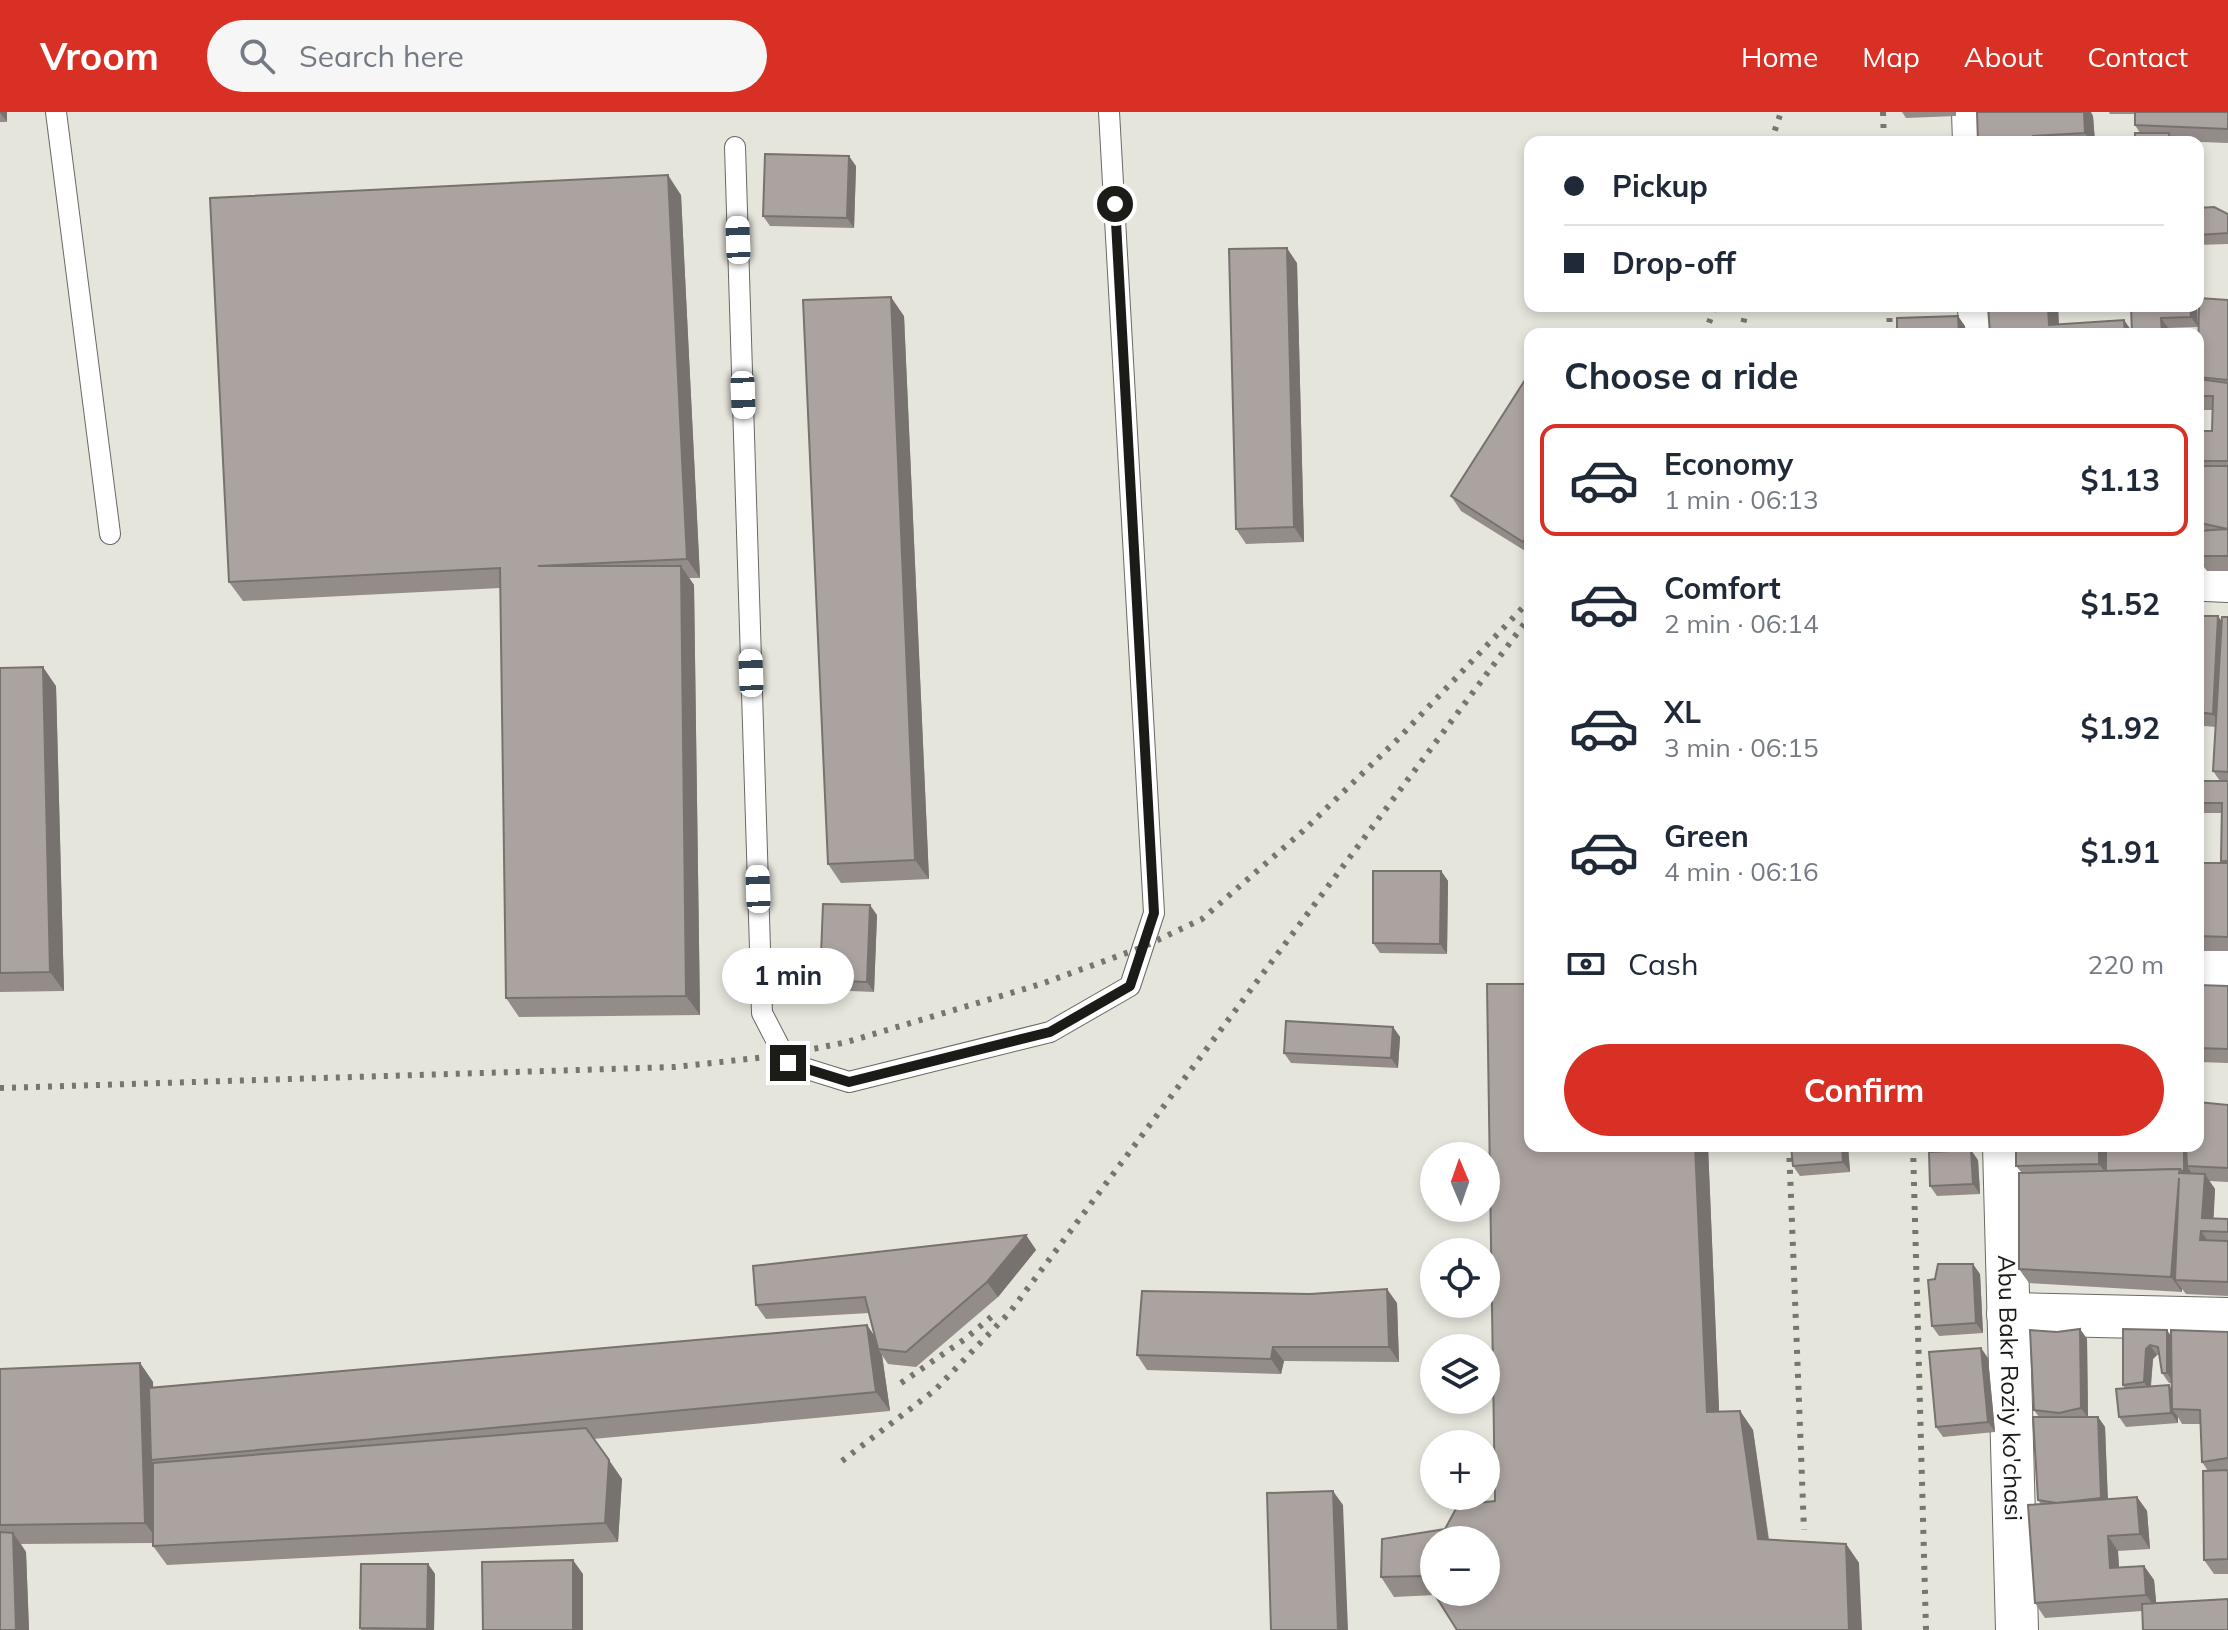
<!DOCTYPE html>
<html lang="en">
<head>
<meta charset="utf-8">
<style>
	:root { --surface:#fff; --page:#f6f6f7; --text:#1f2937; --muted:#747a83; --line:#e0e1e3; --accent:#d93025 }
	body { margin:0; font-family:Mulish,sans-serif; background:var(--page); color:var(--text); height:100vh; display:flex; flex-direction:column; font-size:30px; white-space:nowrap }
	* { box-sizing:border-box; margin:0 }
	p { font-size:26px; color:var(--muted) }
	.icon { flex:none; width:44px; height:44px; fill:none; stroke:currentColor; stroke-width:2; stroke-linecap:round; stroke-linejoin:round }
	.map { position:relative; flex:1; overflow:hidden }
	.panel { position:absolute; left:1524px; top:216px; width:680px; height:824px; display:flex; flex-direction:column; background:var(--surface); border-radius:16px; box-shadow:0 4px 12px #0003 }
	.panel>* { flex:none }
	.banner { position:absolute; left:1524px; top:24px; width:680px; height:176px; border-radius:16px; box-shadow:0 4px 12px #0003; display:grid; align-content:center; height:176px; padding:0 40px; background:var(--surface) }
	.needle { width:52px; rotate:358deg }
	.buttons { position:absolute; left:1420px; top:1030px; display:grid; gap:16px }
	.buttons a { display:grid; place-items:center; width:80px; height:80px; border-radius:50%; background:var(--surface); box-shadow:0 4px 12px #0003; font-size:40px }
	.end { position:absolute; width:36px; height:36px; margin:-18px; border:10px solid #1b1b18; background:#fff; box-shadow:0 0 0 4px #fff }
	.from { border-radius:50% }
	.bubble { position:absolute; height:56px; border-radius:28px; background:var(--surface); box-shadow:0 4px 12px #0003; font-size:26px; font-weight:700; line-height:56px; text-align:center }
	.car { position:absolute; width:24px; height:48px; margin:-24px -12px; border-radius:10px; box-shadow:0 0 6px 2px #0007; background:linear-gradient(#fff 24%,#345 0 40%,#fff 0 76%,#345 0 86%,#fff 0) }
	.banner b { display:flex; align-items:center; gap:28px; height:76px; font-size:30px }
	.banner b+b { border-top:2px solid var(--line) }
	.banner i { width:20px; height:20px; background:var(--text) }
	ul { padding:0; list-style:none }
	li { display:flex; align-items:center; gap:24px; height:112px; margin:0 16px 12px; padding:0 24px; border:4px solid transparent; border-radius:16px }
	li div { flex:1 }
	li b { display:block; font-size:30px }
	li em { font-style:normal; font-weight:700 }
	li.active { border-color:var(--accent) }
	li>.icon { width:72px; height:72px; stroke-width:1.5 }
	h2 { padding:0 40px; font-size:36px; line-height:96px }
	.pay { display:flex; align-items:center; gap:20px; height:88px; padding:0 40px; font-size:30px }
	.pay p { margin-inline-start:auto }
	.primary-button { display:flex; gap:16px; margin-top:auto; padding:16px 40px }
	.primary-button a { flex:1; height:92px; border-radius:48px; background:var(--accent); color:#fff; font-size:32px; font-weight:700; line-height:92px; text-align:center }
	header { display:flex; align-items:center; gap:48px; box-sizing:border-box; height:112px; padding:0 40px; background:var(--accent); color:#fff }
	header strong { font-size:38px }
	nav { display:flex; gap:44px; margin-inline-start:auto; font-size:28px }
	.search { width:560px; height:72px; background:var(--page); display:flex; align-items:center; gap:20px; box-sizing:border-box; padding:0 28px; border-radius:44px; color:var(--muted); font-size:30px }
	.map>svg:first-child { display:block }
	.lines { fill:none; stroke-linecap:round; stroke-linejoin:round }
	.lane-casing { stroke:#6a6962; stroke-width:22 }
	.street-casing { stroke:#6a6962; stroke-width:44 }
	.lane { stroke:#fff; stroke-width:20 }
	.street { stroke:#fff; stroke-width:42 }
	.rail { stroke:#767570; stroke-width:6; stroke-dasharray:4 8; stroke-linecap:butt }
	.wall { fill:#938c89; fill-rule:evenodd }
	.shaded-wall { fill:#78726f }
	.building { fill:#aba39f; stroke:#78726f; stroke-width:2; fill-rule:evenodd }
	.route { stroke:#1b1b18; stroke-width:10 }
	.labels { text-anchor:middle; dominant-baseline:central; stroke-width:7; stroke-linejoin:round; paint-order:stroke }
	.street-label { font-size:24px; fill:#1b1b18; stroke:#f3f2ea }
</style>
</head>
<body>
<header>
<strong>Vroom</strong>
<div class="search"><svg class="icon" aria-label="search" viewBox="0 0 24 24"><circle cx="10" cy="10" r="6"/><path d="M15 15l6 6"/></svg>Search here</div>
<nav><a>Home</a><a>Map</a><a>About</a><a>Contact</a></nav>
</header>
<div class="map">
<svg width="2228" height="1518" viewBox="0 0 2228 1518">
	<rect width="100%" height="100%" fill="#e6e5dc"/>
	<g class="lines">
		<g class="lane-casing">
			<g id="lane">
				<path d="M56,0L110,422"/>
				<path d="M735,35L762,901L788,951L849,970L1050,920L1130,874L1154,801L1109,0"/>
			</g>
		</g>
		<g class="street-casing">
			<g id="street">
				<path d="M1973,0L1974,30"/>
				<path d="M1979,194L1980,222"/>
				<path d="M2206,468L2228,469"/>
				<path d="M2198,857L2228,858"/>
				<path id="s1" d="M2004,1034L2017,1518"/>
				<path d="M2008,1202L2228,1207"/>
			</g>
		</g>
		<use href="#lane" class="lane"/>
		<use href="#street" class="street"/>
		<g class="rail">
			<path d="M1883,0L1884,30"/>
			<path d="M1771,30L1781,0"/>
			<path d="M1889,194L1890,222"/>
			<path d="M1705,222L1715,194"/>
			<path d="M1741,222L1747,194"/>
			<path d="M0,976L675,955L784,943L847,930L1041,872L1143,835L1202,807L1303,719L1397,628L1530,488"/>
			<path d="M1789,1034L1804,1418"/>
			<path d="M1913,1034L1926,1518"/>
			<path d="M901,1271L965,1227L997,1200"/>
			<path d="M842,1349L935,1278L1010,1200L1530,504"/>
		</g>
	</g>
	<g class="wall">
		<path d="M0,0L7,10H0Z"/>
		<path d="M1902,0H1956V4L1906,6Z"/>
		<path d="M2109,0H2228V31L2175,29V30H2135L2140,21L2135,13V2H2110Z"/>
		<path d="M2093,4L2095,30H1978Z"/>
		<path d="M856,54L854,116L770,114L763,104Z"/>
		<path d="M681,83L700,466H689L694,473L700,903L519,905L506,886L500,476L243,489L229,470Z"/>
		<path d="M2198,96L2228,102V132L2198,133Z"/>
		<path d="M1297,151L1304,430L1246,432L1236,417Z"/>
		<path d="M2228,188V459H2207L2198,447V419L2205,418L2200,411L2202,363H2198V319H2212V298H2198V238Z"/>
		<path d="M2058,194L2059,212L2132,219L2131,194H2197L2198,215L2168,216V222H1990Z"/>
		<path d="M904,204L929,767L841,771L828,752Z"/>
		<path d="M1530,260V442L1461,399L1451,384Z"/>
		<path d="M2198,504L2222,509L2228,505V839H2198V751H2223L2221,749L2222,701H2198V669H2220L2213,659L2216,615L2204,614L2198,606Z"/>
		<path d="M0,556L56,574L64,879L0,880Z"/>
		<path d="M1441,759L1448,769L1447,842L1380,841L1373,831Z"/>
		<path d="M877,803L874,880L827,878L820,868Z"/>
		<path d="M2198,873L2228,874V951L2198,950Z"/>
		<path d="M1393,915L1400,925L1398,956L1291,951L1284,941Z"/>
		<path d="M2228,993V1070L2209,1069L2215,1077L2213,1106L2228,1107V1184L2186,1182L2182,1177V1180L2029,1171L2019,1157L2022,1061L2016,1054L2198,1034Z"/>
		<path d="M1708,1034L1719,1300L1740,1299L1753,1318L1769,1427L1846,1432L1859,1451L1435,1483L1394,1485L1381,1465L1495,1389Z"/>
		<path d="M1791,1034H1848L1850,1060L1800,1064L1793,1054Z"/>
		<path d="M1978,1048L1980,1082L1937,1084L1930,1074Z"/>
		<path d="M1026,1123L1036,1138L998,1185L916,1255L888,1252L882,1243L890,1299L593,1327L622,1367L618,1430L167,1453L153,1434V1431L21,1432L26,1440L29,1518H0V1257L140,1251L153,1270V1276L867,1213L874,1224L869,1201L766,1207L756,1193Z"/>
		<path d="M1980,1162L1983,1221L1939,1224L1932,1214L1935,1167Z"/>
		<path d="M1310,1182L1397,1191L1399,1250L1284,1249L1281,1262L1147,1258L1137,1243Z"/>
		<path d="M2080,1217L2087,1227L2088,1305H2098L2105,1315L2108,1387L2137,1385L2147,1399L2150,1437L2118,1439L2119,1456L2144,1454L2154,1468L2156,1491L2142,1499L2045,1506L2035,1491L2041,1392L2038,1388L2039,1305L2034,1298Z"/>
		<path d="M2123,1217L2171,1224L2228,1220V1462H2214L2204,1448L2208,1359L2202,1350L2200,1312H2182L2178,1305V1311L2126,1315L2119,1305L2125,1277L2123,1273ZM2157,1243H2159L2162,1261L2169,1271H2172V1277L2151,1275L2153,1247Z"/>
		<path d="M1988,1246L1995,1320L1943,1325L1936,1315Z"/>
		<path d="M428,1452L435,1462L434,1518H361L360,1516Z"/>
	</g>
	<g class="shaded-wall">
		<path d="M0,0H7V10L0,1Z"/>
		<path d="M2084,0H2091L2093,4L2095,30H2091L2085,21Z"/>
		<path d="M2169,21L2175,30H2169Z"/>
		<path d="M849,44L856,54L854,116L847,106Z"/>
		<path d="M668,63L681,83L700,466L687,447Z"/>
		<path d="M1287,136L1297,151L1304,430L1294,415Z"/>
		<path d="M891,185L904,204L929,767L915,748Z"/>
		<path d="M2048,194H2058L2059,222L2049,213Z"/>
		<path d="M2190,194H2197L2198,215L2191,205Z"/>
		<path d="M1958,204L1965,214L1966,222H1959Z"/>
		<path d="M2161,206L2168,216V222H2162Z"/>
		<path d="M2124,208L2134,222H2125Z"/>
		<path d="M1530,420V439L1523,430Z"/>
		<path d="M681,454L694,473L700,903L686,884Z"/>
		<path d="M2218,504L2228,518L2223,616L2213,602Z"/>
		<path d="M43,555L56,574L64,879L50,860Z"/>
		<path d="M1441,759L1448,769L1447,842L1440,832Z"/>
		<path d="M870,793L877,803L874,880L867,870Z"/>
		<path d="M1393,915L1400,925L1398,956L1391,946Z"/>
		<path d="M1695,1034H1708L1720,1320L1707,1300Z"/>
		<path d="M1842,1034H1848L1850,1060L1843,1050Z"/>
		<path d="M2099,1034H2109L2110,1067L2099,1052Z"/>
		<path d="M2184,1034H2191L2187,1054L2191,1060V1072L2184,1062Z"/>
		<path d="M1971,1038L1978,1048L1980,1082L1973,1072Z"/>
		<path d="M2205,1062L2215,1077L2213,1120L2202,1106Z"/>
		<path d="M2179,1066L2175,1168L2182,1177V1180L2171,1165Z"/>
		<path d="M2201,1119L2211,1134L2200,1128Z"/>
		<path d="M1026,1123L1036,1138L998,1185L987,1170Z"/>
		<path d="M1973,1152L1980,1162L1983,1221L1976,1211Z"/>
		<path d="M1387,1177L1397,1191L1399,1250L1389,1235Z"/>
		<path d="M867,1213L880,1232L878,1237L882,1243L890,1299L876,1280Z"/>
		<path d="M2080,1217L2087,1227L2088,1306L2081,1296Z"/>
		<path d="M2167,1218L2174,1228V1271L2167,1261Z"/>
		<path d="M2150,1233L2157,1243L2153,1247L2150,1280L2144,1270L2146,1237Z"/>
		<path d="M1273,1235L1284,1249L1281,1262L1271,1247Z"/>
		<path d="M1981,1236L1988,1246L1995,1320L1988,1310Z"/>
		<path d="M140,1251L153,1270L156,1348H151L156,1355L159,1430L145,1411Z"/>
		<path d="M2169,1273L2176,1283L2172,1297L2178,1305V1311L2171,1301Z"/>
		<path d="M1740,1299L1753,1318L1771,1446L1758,1427Z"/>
		<path d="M2098,1305L2105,1315L2108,1396L2101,1386Z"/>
		<path d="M609,1348L622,1367L618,1430L605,1411Z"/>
		<path d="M1333,1379L1343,1393L1348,1518H1338Z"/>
		<path d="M2137,1385L2147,1399L2150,1437L2140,1422Z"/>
		<path d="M13,1421L26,1440L29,1518H16Z"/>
		<path d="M2108,1424L2118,1439L2120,1471L2110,1456Z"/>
		<path d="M1846,1432L1859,1451L1862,1518H1849Z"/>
		<path d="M573,1448L583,1462V1518H573Z"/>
		<path d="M428,1452L435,1462L434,1518H428L427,1517Z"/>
		<path d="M2144,1454L2154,1468L2157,1498L2146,1483Z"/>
	</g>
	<g class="building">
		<path d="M1977,0H2084L2085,21L2033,24V30H1978Z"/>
		<path d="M2135,0H2228V17L2135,13Z"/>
		<rect x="2135" y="21" width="34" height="9"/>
		<path d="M765,42L849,44L847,106L763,104Z"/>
		<path d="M668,63L687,447L538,454H681L686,884L506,886L500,456L229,470L210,86Z"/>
		<path d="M2214,95L2228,102V121L2198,123V96Z"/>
		<path d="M1287,136L1294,415L1236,417L1229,137Z"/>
		<path d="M891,185L915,748L828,752L803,188Z"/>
		<path d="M2199,186L2228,188V268L2198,265Z"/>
		<path d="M1988,194H2048L2049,213L2124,208L2125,222H1990Z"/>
		<path d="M2131,194H2190L2191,205L2161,206L2162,222H2132Z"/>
		<path d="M1958,204L1959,222H1897V206Z"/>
		<path d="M1530,260V420L1523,430L1451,384Z"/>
		<path d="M2198,267L2228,271V349H2198V319H2212L2213,284H2198Z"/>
		<path d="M2202,354H2228V444H2198V419L2228,417L2200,411Z"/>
		<path d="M2198,504H2218L2213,602L2198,600Z"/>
		<path d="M2222,505H2228V660L2213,659Z"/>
		<path d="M43,555L50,860L0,861V556Z"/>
		<path d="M2198,669H2228V749H2221L2222,691H2198Z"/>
		<path d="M2198,751H2228V825L2198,824Z"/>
		<path d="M1373,759H1441L1440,832L1373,831Z"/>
		<path d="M823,792L870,793L867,870L820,868Z"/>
		<path d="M1487,872H1530V1034H1695L1707,1300L1740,1299L1758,1427L1846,1432L1849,1518H1457L1423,1464L1381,1465L1382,1427L1445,1417L1458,1393L1495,1389ZM1434,1428H1486V1480H1434Z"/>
		<path d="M2198,873L2228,874V937L2198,936Z"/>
		<path d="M1286,909L1393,915L1391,946L1284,941Z"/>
		<path d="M2198,990L2228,993V1056L2187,1054L2186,1034H2198Z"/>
		<path d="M1791,1034H1842L1843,1050L1793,1054Z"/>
		<path d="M2016,1034H2099V1052L2016,1054Z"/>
		<path d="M2106,1034H2184V1061L2180,1057L2106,1059Z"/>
		<path d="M1971,1038L1973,1072L1930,1074L1929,1040Z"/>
		<path d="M2180,1057L2179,1061L2205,1062L2202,1106L2228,1107V1120L2201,1119L2200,1128L2228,1129V1170L2175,1168L2179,1066L2171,1165L2019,1157V1061Z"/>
		<path d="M1026,1123L987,1170L906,1240L878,1237L865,1185L756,1193L753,1154Z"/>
		<path d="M1938,1152H1973L1976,1211L1932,1214L1928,1168L1935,1167Z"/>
		<path d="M1387,1177L1389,1235H1273L1271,1247L1137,1243L1142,1179L1310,1182Z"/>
		<path d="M867,1213L876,1280L151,1348L149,1276Z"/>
		<path d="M2080,1217L2081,1296L2059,1301L2034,1298L2030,1218L2057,1220Z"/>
		<path d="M2123,1217L2167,1218V1261H2162L2158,1235L2150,1233L2146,1237L2144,1270L2123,1273Z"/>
		<path d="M2171,1218L2228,1220V1346L2202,1350L2200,1298L2172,1297Z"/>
		<path d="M1981,1236L1988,1310L1936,1315L1929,1240Z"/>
		<path d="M140,1251L145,1411L0,1413V1257Z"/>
		<path d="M2169,1273L2171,1301L2119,1305L2116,1277Z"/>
		<path d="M2033,1305H2098L2101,1386L2057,1391L2038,1388Z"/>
		<path d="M586,1316L609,1348L605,1411L153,1434V1351Z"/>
		<path d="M2228,1358V1447L2204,1448L2203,1359Z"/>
		<path d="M1333,1379L1338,1518H1271L1267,1381Z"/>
		<path d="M2137,1385L2140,1422L2108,1424L2110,1456L2144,1454L2146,1483L2035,1491L2028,1393Z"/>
		<path d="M0,1420L13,1421L16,1518H0Z"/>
		<path d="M573,1448V1518H483L482,1450Z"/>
		<path d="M361,1452H428L427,1517L360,1516Z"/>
		<path d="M2228,1487V1518H2143L2142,1492Z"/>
	</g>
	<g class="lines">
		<path class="route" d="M788,951L849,970L1050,920L1130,874L1154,801L1115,92"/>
	</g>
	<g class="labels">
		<g class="street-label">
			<text stroke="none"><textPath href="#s1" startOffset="242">Abu Bakr Roziy ko'chasi</textPath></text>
		</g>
	</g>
</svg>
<div class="buttons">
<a><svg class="needle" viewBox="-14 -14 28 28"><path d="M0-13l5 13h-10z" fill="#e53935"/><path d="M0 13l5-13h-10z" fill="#747a83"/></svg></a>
<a><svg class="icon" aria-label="locate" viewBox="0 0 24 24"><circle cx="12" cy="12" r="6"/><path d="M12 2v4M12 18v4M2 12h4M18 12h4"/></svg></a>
<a><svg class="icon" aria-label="layers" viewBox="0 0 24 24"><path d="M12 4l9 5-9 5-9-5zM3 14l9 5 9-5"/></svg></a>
<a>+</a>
<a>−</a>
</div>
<i class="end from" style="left:1115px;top:92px"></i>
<i class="end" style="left:788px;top:951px"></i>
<div class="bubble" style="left:722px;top:836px;width:132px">1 min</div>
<i class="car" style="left:738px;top:128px;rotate:358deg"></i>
<i class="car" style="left:743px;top:283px;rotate:178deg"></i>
<i class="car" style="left:751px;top:561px;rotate:358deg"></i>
<i class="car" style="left:758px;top:777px;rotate:358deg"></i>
<div class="banner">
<b><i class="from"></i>Pickup</b>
<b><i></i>Drop-off</b>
</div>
<section class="panel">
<h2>Choose a ride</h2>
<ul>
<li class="active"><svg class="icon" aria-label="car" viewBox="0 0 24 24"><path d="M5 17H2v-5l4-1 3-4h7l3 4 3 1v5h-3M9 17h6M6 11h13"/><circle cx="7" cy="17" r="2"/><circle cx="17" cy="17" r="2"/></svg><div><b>Economy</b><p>1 min · 06:13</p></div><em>$1.13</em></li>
<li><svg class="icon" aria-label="car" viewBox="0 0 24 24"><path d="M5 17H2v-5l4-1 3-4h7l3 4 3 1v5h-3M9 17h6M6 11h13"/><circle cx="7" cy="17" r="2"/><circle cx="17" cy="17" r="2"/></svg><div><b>Comfort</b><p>2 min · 06:14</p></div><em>$1.52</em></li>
<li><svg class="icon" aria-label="car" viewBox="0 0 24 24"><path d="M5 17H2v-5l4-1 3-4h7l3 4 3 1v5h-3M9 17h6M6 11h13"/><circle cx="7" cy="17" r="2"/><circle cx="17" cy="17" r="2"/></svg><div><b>XL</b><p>3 min · 06:15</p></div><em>$1.92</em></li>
<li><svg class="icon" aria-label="car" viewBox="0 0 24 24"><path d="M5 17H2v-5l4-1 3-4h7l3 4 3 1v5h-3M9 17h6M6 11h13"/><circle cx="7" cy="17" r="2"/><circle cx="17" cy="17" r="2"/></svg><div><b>Green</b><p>4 min · 06:16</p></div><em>$1.91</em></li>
</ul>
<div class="pay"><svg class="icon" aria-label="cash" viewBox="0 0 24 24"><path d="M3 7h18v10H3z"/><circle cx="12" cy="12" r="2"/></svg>Cash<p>220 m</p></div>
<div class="primary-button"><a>Confirm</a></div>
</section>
</div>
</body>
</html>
